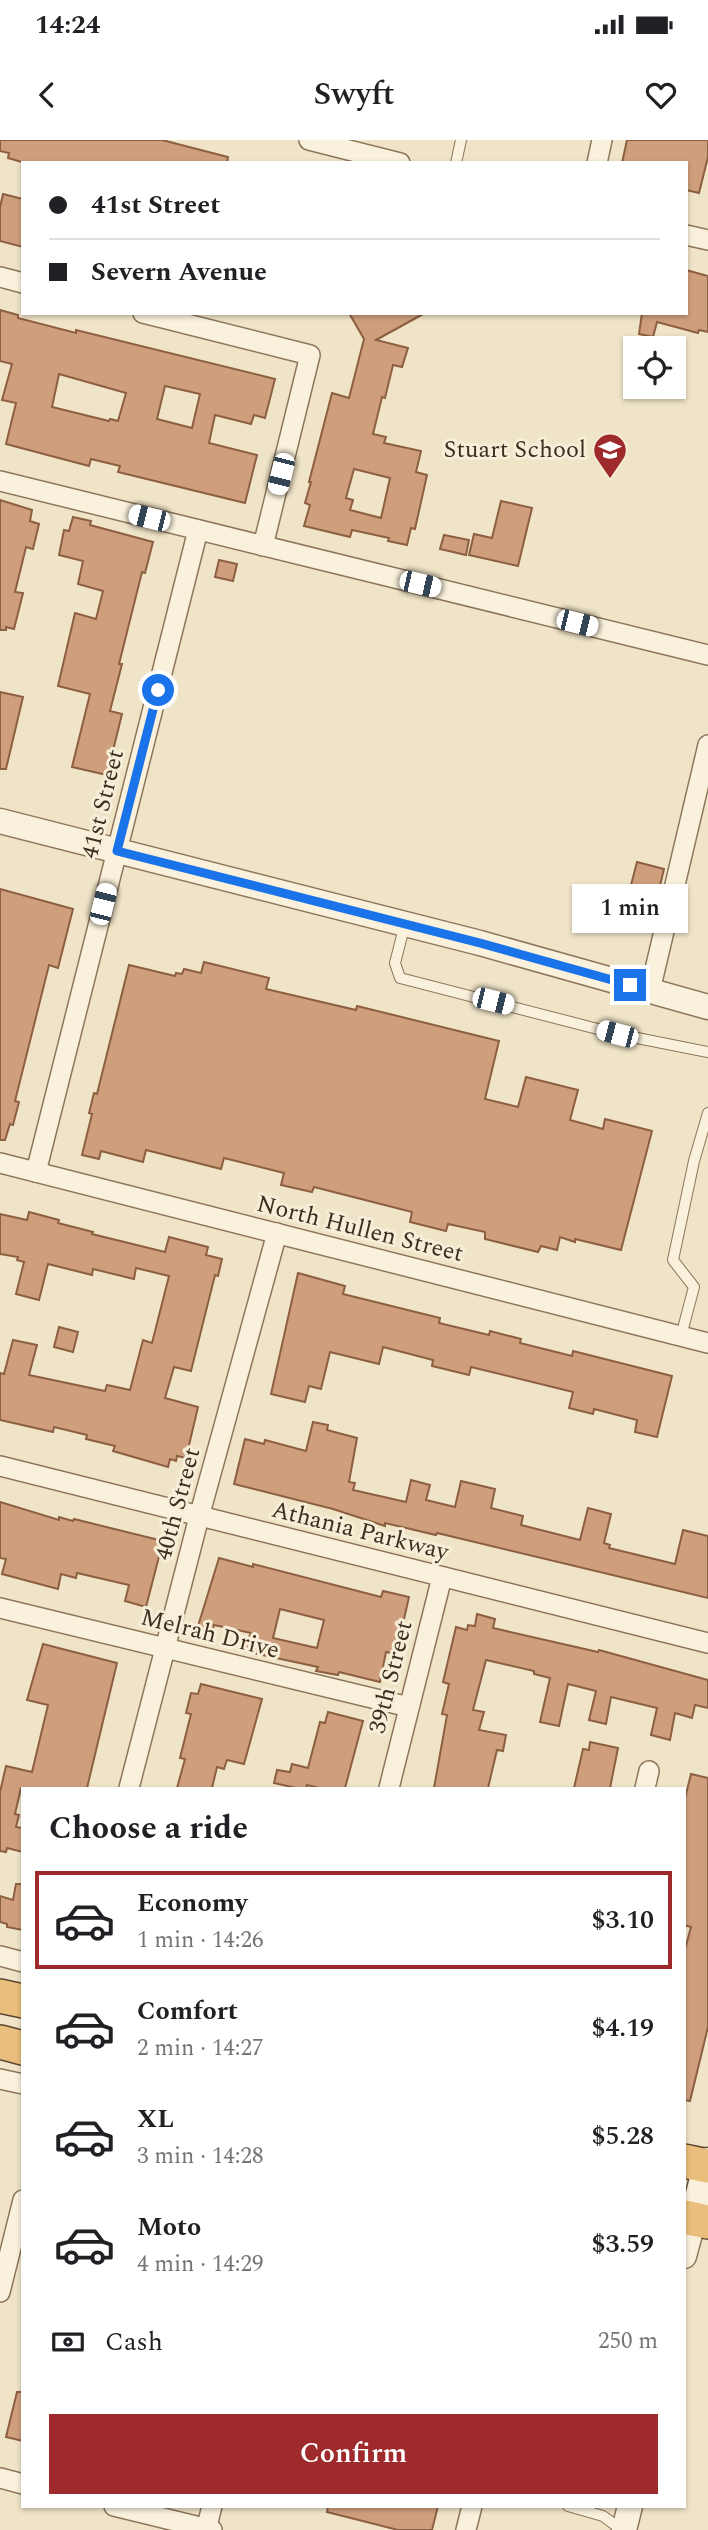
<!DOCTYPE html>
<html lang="en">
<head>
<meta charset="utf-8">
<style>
	:root { --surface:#fff; --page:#f2f2f2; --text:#202124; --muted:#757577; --line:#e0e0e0; --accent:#9e2a2b }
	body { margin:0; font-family:Spectral,serif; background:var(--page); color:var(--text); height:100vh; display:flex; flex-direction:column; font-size:26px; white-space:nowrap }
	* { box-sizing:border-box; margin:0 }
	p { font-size:23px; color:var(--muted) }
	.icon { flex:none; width:38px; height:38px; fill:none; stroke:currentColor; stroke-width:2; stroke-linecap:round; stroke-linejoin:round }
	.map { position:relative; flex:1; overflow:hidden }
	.details { position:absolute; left:21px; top:1647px; width:665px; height:721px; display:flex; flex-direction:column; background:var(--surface); border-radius:0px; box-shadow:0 2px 5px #0004 }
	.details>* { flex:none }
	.top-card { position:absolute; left:21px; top:21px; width:667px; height:154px; border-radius:0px; box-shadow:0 2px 5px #0004; display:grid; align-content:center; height:154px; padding:0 28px; background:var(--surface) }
	.tools { position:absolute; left:623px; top:196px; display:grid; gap:14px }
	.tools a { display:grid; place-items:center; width:63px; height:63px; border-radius:0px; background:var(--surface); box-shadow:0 2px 5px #0004; font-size:35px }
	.end { position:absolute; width:32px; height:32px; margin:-16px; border:9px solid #1a73e8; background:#fff; box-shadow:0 0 0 4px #fff }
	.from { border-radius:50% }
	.bubble { position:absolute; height:49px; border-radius:0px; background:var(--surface); box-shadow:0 2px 5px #0004; font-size:23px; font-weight:600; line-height:49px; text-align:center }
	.car { position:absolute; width:21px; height:42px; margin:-21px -10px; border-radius:9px; box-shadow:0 0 5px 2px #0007; background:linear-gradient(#fff 24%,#345 0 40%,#fff 0 76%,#345 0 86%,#fff 0) }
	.top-card b { display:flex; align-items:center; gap:24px; height:66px; font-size:26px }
	.top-card b+b { border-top:2px solid var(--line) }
	.top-card i { width:18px; height:18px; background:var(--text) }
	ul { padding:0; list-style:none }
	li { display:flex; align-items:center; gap:21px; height:98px; margin:0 14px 10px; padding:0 14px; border:4px solid transparent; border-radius:0px }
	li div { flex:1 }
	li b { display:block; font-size:26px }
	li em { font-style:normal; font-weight:600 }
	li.current { border-color:var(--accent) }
	li>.icon { width:63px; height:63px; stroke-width:1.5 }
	h2 { padding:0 28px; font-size:32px; line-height:84px }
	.pay { display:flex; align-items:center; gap:18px; height:77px; padding:0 28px; font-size:26px }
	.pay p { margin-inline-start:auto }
	.action { display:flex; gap:14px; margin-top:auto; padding:14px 28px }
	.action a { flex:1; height:80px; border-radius:0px; background:var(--accent); color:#fff; font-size:28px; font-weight:600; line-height:80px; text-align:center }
	.status { display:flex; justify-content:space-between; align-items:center; height:49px; padding:0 35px; background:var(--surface); direction:ltr }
	.status svg { height:19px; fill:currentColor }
	header { display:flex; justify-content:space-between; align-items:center; height:91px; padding:0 28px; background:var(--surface); font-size:32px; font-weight:600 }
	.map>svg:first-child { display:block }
	.building { fill:#cf9f7d; stroke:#8d5f41; stroke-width:2; fill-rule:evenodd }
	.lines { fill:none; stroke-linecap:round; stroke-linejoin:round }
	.service-casing { stroke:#8d765c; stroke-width:12 }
	.minor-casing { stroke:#8d765c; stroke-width:22 }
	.tertiary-casing { stroke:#8d765c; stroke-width:27 }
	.secondary-casing { stroke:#6f573f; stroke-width:31 }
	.trunk-casing { stroke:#5b4430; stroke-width:36 }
	.service { stroke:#faf1dc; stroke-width:10 }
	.minor { stroke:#faf1dc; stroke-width:19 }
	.tertiary { stroke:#faf1dc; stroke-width:24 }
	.secondary { stroke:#faf1dc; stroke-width:28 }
	.trunk { stroke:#eabe7c; stroke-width:33 }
	.route { stroke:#1a73e8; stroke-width:9 }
	.labels { text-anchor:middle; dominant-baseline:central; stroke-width:6; stroke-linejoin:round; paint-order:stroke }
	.poi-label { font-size:24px; fill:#3d2e20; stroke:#f7eed8; text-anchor:end }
	.street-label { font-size:24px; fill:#3d2e20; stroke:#f7eed8 }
</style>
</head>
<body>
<div class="status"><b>14:24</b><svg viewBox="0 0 49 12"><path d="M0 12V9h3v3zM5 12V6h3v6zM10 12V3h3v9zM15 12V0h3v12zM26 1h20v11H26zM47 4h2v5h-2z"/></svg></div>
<header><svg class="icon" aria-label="back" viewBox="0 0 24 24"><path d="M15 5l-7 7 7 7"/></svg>Swyft<svg class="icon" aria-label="heart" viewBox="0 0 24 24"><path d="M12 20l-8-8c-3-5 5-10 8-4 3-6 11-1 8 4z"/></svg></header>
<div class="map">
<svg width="708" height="2390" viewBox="0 0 708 2390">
	<rect width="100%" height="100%" fill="#f0e4c8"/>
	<g class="building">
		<path d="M0,0H162L228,17L227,23H25L8,18L9,13L0,11Z"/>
		<path d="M627,0H708V17L699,53L686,50V23H622Z"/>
		<path d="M3,54L23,59V107L0,101V67Z"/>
		<path d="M686,130L708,136V192L699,190L698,193L657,182L653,197L639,194L642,173H686Z"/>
		<path d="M0,170L18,175V178L76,193V190L275,239L265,278L254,275L251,284L215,275L209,303L257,315L245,363L118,332L120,326L91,319L89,326L6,304L16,263L2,260L12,224L0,221ZM59,234L126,253L118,281L110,279L109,281L52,267ZM165,246L200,254L192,288L157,279Z"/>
		<path d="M349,173H425L376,200L408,208L402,227L393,225L385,258L382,257L373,294L386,297L384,303L421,311L416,332L427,335L415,389L411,388L407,405L388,401L389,398L352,390L350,397L304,386L310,365L305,363L311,342H309L332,253L349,258L364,199ZM354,329L390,338L381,378L350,370L353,360L346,358Z"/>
		<path d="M0,360L32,370L30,381L39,384L33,409L26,407L15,452L23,453L14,489L6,487V490H0Z"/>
		<path d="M501,361L532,368L518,426L469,415L474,394L492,398Z"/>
		<path d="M73,377L91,381L90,385L153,402L145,433L142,432L119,524H122L110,571L122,574L107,635L72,627L90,554L58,546L75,473L96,479L103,451L78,444L83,421L59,415L64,390L69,391Z"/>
		<path d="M444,395L469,400L466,415L440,409Z"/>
		<path d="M219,420L237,424L233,441L215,437Z"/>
		<path d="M0,552L23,557L6,629H0Z"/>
		<path d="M637,722L664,729L651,783L623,776Z"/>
		<path d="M0,749L73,769L58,828L49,825L15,961L19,962L13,985L10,984L5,1000H0Z"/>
		<path d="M204,822L269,838L266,849L356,870L357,866L499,901L485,959L518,967L526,937L578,950L570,980L603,989L605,979L652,991L621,1110L575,1099V1102L560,1097L557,1110L541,1106L538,1112L485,1099V1092L448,1084L446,1091L410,1082L412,1072L314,1047L312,1052L281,1045L284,1033L224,1018L221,1029L146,1010L143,1022L101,1011L99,1019L82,1015L92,974L89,973L94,953L97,954L129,825L175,836L176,833L182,834L184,829L201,833Z"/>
		<path d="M29,1072L59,1080L58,1083L93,1092L92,1094L165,1112L169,1097L208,1107L206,1115L222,1119L218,1136L215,1135L191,1231L174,1227L165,1258L198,1267L186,1318L177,1316L176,1321L170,1319L168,1327L113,1311L115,1306L86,1299L87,1295L54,1287L53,1292L0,1280V1233L4,1234L13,1200L37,1205L29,1235L105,1251L107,1245L130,1250L143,1200L152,1203L169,1136L136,1128L134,1139L93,1129L92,1135L48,1124L39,1160L16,1154L24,1122L17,1120L18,1117L0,1114V1074L27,1080Z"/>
		<path d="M298,1133L345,1146L343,1154L440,1178L439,1183L489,1195L490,1191L521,1199L520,1203L572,1216L573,1211L672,1236L657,1297L635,1292L637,1280L594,1269L593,1274L569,1268L573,1252L471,1227L469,1235L432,1226L433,1220L383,1207L379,1224L330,1212L321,1249L309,1246L305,1262L271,1254Z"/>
		<path d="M59,1187L78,1192L73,1212L54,1207Z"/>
		<path d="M313,1282L328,1285L327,1290L357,1298L349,1342L355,1343L353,1350L406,1362L411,1340L430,1345L426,1360L455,1367L461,1341L495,1349L491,1368L523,1376L521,1385L580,1400L588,1368L611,1374L604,1403L610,1405L609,1408L675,1424L683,1390L708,1396V1458L437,1393L436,1395L385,1383V1386L333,1369L234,1344L245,1299L264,1304L265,1300L306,1311Z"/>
		<path d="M0,1362L59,1380V1377L73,1381L74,1379L163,1401L146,1467L125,1461L129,1445L77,1433L76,1438L61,1434L58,1449L2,1434L6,1419L0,1418Z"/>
		<path d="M219,1418L253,1427V1424L381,1457L383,1451L409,1457L396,1514L386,1512L380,1542L339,1532L338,1535L316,1531L318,1527L243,1511L251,1493L214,1485L213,1489L198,1486ZM280,1469L324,1480L317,1508L273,1498Z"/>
		<path d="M477,1474L495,1479L493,1488L598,1512L599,1510L708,1540V1568L695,1565L692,1578L675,1573L670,1600L651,1595L657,1568L611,1557L606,1584L589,1580L596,1551L568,1544L559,1586L540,1582L550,1538L534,1534V1531L486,1520L473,1570L484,1572L479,1590L506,1595L503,1611L497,1610L488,1648H434L447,1575L442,1574L449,1544L443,1542L456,1487L467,1490L468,1485L475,1486Z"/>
		<path d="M43,1504L117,1523L87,1648H21L15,1674L19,1675L16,1687L23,1688V1712L7,1708L6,1712L0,1711V1652L6,1626L32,1632L48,1565L27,1560Z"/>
		<path d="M201,1544L262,1559L244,1624L227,1620L224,1629L217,1627L212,1648H177L185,1619L180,1618L191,1574L186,1573L191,1553L198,1554Z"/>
		<path d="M328,1572L363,1581L345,1648H319L307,1645L306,1648H296L274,1643L277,1630L290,1632L292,1624L308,1628L320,1582L325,1583Z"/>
		<path d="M590,1602L618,1608L610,1648H574L583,1609L589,1610Z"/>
		<path d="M691,1634L708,1638V1887L690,1961L684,1960V1813L691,1787L684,1785V1662Z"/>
		<path d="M16,1744H23V1790L7,1787V1784L0,1782V1756L13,1760Z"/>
		<path d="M17,2252H23V2301L6,2297Z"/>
		<path d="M328,2366H438L432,2390H398L327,2372Z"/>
	</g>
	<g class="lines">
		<g class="service-casing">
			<g id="service">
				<path d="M456,23L461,0"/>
				<path d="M405,784L395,823L400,838L617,894L708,912"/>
				<path d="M681,1196L694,1147L673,1120L694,1021L708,973"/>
				<path d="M568,2366L603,2376L622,2390"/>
			</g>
		</g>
		<g class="minor-casing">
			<g id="minor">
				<path d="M309,0L400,23"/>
				<path d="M597,23L602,0"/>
				<path d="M686,95L708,100"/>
				<path d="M0,137L23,143"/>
				<path d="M143,173L310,215L263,406"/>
				<path d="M0,341L708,515"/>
				<path d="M652,842L708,605"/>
				<path d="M0,1023L708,1203"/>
				<path d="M36,1032L198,390"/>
				<path d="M0,1326L708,1503"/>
				<path d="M0,1468L409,1567"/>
				<path d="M129,1648L199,1377L277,1093"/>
				<path d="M389,1648L442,1437"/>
				<path d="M645,1648L649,1631"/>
				<path d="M0,1816L23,1822"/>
				<path d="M0,1939L23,1944"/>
				<path d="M0,2152L23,2060"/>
				<path d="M0,2338L23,2344"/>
				<path d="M114,2366L212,2390"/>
				<path d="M206,2390L212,2366"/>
				<path d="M466,2390L472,2366"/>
			</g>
		</g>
		<g class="tertiary-casing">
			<g id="tertiary">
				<path d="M0,681L480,803L708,867"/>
				<path d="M684,2116L694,2079"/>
				<path d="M624,2390L630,2366"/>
			</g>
		</g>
		<g class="secondary-casing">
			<path id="secondary" d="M694,2079L708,2022"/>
		</g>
		<g class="trunk-casing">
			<g id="trunk">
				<path d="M0,1856L23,1861"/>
				<path d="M0,1902L23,1908"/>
				<path d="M684,2021L708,2026"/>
				<path d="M684,2077L708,2082"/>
			</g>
		</g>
		<use href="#service" class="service"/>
		<use href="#minor" class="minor"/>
		<use href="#tertiary" class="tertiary"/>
		<use href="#secondary" class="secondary"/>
		<use href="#trunk" class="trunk"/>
	</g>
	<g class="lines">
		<path class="route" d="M158,550L117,711L480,803L630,845"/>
	</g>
	<defs>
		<g id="school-pin" transform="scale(1.75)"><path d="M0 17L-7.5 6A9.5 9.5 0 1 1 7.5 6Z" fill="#9e2a2b" stroke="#f7eed8"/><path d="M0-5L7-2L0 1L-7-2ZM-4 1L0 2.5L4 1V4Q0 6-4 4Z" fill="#fff"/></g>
	</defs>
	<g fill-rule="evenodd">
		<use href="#school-pin" x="610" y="310"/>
	</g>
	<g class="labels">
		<g class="poi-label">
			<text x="586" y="310">Stuart School</text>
		</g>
		<g class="street-label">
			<text transform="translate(103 664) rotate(-76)">41st Street</text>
			<text transform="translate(360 1089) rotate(14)">North Hullen Street</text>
			<text transform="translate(178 1364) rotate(-75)">40th Street</text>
			<text transform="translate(360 1391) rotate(14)">Athania Parkway</text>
			<text transform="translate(210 1494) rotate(14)">Melrah Drive</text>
			<text transform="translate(391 1537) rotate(-76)">39th Street</text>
		</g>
	</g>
</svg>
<div class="tools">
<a><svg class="icon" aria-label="locate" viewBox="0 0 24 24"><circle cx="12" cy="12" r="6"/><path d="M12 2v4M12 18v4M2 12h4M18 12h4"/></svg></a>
</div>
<i class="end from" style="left:158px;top:550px"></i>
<i class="end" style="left:630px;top:845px"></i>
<div class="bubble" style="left:572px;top:744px;width:116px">1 min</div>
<i class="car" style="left:281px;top:334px;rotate:194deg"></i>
<i class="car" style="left:149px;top:378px;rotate:284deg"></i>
<i class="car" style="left:420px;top:444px;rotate:103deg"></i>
<i class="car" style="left:577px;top:483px;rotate:104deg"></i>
<i class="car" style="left:103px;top:764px;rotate:14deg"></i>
<i class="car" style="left:493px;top:861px;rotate:104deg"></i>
<i class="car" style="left:617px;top:894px;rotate:285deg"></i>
<div class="top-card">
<b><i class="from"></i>41st Street</b>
<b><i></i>Severn Avenue</b>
</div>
<section class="details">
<h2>Choose a ride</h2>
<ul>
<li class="current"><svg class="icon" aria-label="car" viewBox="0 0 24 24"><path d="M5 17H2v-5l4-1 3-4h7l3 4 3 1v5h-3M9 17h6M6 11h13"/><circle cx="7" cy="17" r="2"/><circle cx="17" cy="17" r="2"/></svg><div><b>Economy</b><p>1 min · 14:26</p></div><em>$3.10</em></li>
<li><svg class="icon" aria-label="car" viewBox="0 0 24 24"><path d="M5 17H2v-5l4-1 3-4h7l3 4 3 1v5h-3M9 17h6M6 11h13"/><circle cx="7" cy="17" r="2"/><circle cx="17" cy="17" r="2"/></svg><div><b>Comfort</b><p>2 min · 14:27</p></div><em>$4.19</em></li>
<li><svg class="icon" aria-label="car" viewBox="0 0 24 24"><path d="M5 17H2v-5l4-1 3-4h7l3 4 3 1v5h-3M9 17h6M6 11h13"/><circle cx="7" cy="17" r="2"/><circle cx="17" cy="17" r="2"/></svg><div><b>XL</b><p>3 min · 14:28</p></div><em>$5.28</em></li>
<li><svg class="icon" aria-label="car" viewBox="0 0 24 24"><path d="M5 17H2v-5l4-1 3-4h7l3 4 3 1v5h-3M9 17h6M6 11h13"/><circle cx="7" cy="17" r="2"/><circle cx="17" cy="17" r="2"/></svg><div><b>Moto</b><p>4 min · 14:29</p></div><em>$3.59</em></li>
</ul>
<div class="pay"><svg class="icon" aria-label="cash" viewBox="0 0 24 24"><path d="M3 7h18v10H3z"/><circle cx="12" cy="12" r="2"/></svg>Cash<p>250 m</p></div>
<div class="action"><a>Confirm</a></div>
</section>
</div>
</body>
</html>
